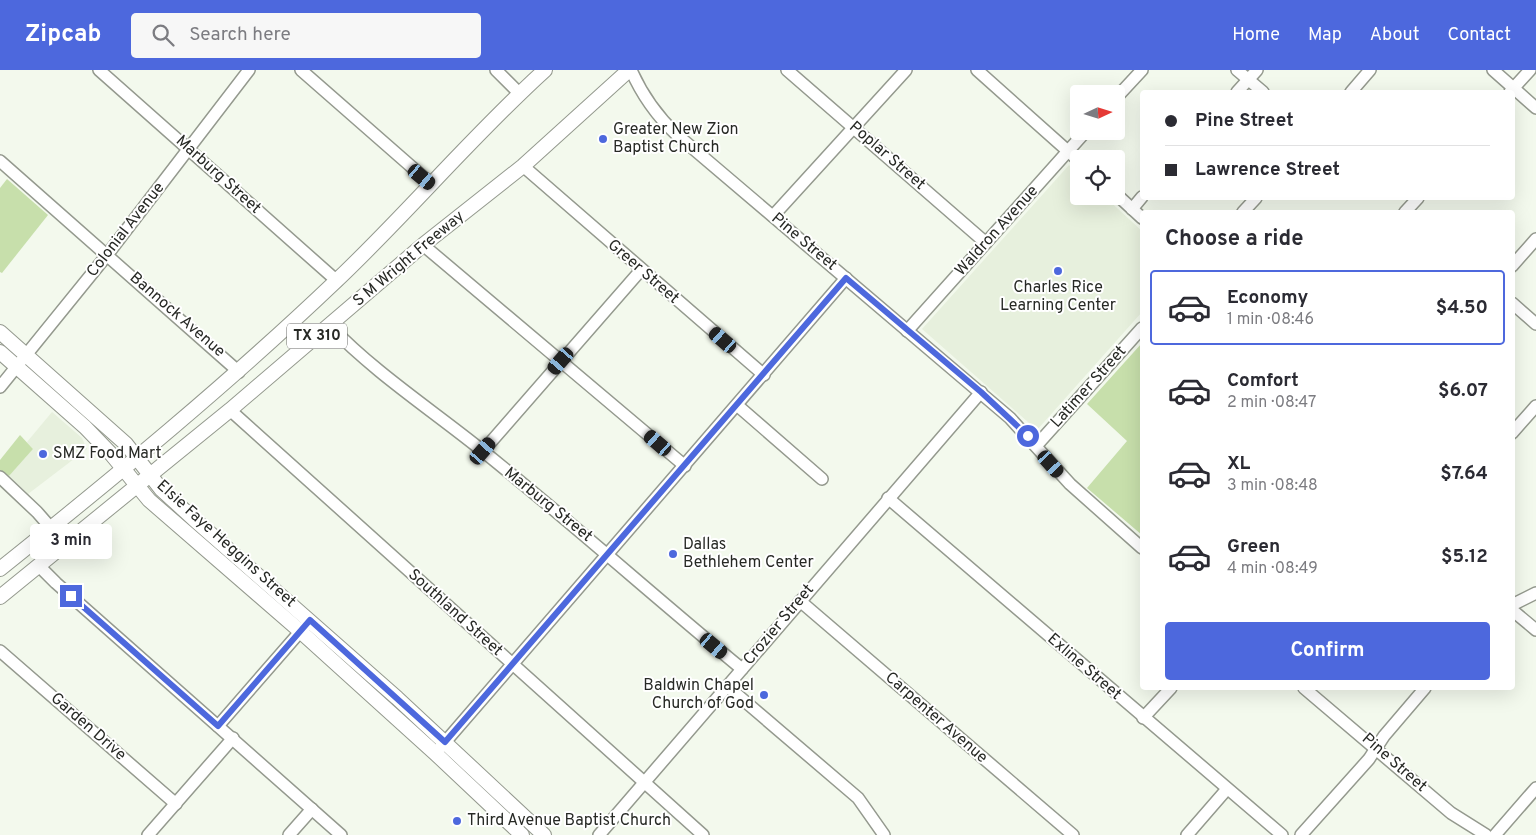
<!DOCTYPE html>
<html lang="en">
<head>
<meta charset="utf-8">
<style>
	:root { --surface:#fff; --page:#f7f7f7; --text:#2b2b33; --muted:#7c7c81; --line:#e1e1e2; --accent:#4d68dd }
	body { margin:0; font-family:Overpass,sans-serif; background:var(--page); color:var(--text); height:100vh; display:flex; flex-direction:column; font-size:19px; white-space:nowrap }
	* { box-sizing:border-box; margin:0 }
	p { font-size:16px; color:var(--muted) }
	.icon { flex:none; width:28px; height:28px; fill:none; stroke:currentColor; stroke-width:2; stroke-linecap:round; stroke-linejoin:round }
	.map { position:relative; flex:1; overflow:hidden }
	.drawer { position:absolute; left:1140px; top:140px; width:375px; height:480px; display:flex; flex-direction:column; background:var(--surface); border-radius:5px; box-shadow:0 5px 20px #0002 }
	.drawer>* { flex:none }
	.guide { position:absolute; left:1140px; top:20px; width:375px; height:110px; border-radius:5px; box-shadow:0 5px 20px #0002; display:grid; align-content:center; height:110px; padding:0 25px; background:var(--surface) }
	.needle { width:32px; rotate:86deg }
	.fabs { position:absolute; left:1070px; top:15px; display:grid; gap:10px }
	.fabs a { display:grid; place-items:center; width:55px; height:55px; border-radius:5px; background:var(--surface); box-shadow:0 5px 20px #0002; font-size:25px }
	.end { position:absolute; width:22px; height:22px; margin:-11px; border:6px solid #4d68dd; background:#fff; box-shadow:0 0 0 2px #fff }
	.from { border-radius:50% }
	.bubble { position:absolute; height:35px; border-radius:5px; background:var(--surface); box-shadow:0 5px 20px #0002; font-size:16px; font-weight:700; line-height:35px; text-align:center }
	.car { position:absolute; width:15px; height:30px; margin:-15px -8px; border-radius:6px; box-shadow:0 0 4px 1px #0007; background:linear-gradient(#222 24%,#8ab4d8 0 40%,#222 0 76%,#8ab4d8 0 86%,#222 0) }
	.guide b { display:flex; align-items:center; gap:18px; height:48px; font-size:19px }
	.guide b+b { border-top:1px solid var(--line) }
	.guide i { width:12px; height:12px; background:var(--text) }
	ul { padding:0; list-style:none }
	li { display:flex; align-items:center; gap:15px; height:75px; margin:0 10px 8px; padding:0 15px; border:2px solid transparent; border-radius:5px }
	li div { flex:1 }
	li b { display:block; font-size:19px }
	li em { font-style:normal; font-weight:700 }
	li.active { border-color:var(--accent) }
	li>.icon { width:45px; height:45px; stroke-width:1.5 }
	h2 { padding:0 25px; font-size:22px; line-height:60px }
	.cta { display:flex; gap:10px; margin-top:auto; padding:10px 25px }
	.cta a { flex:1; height:58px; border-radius:5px; background:var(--accent); color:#fff; font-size:20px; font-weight:700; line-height:58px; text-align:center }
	header { display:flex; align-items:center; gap:30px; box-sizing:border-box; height:70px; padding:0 25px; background:var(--accent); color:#fff }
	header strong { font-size:24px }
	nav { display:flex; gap:28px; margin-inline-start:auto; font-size:18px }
	.search { width:350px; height:45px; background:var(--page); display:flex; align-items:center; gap:12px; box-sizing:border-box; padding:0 18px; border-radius:5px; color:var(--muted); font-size:19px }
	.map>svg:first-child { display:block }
	.built { fill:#e7f0dd }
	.green { fill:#c7dfab }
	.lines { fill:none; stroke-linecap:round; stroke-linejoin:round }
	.minor-casing { stroke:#94998e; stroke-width:14 }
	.major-casing { stroke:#94998e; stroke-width:16 }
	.minor { stroke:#fff; stroke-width:11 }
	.major { stroke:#fff; stroke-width:14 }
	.route { stroke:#4d68dd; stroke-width:6 }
	.poi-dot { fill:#4d68dd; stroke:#fff; stroke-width:2 }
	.labels { text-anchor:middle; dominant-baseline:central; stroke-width:4; stroke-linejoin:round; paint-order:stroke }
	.shield { fill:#fff; stroke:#686966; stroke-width:1 }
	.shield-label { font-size:15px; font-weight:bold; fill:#272925 }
	.poi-label { font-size:16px; fill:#272925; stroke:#fff; text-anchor:start }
	.street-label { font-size:16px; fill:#272925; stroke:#fff }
</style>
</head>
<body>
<header>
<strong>Zipcab</strong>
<div class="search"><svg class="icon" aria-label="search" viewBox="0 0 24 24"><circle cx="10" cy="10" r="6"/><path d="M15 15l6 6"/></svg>Search here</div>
<nav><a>Home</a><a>Map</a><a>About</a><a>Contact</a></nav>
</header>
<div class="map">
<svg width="1536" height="765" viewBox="0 0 1536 765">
	<rect width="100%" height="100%" fill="#f3f9ed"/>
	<g class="built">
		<path d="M1069,95L1079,104V126H1104L1142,161V242L1037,360L922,259Z"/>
		<path d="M52,342L82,368L87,379L28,424L9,406L33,379L27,372Z"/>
	</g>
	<g class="green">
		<path d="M7,109L48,145L2,203L0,202V118Z"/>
		<path d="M1142,273V465L1087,418L1127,371L1087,334Z"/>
		<path d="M20,365L33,379L9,406L0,400V390Z"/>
	</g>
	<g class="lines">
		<g class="minor-casing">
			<g id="minor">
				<path d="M99,0L337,211"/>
				<path d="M301,0L430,113"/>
				<path d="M496,0L519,23"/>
				<path d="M631,0C642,25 656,45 676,64L1010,348L1070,414L1142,478"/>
				<path d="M787,0L986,173"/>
				<path d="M977,0L1079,91"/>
				<path d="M1237,0L1263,22"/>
				<path d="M1493,0L1536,38"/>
				<path d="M1237,22L1257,0"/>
				<path d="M1351,22L1370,0"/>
				<path d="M1510,22L1530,0"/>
				<path d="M1116,28L1142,0"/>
				<path d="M0,91L239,302"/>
				<path d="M523,96L764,305"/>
				<path d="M1116,124L1142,148"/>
				<path d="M1132,139L1142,127"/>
				<path d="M1243,142L1256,128"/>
				<path d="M1405,142L1418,128"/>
				<path d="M773,146L906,0"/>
				<path d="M423,175L685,396"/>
				<path d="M1512,196L1536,169"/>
				<path d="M1512,233L1536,254"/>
				<path d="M329,255C375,303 432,340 484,382C572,453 655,527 742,599"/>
				<path d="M907,261L1086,61"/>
				<path d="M0,317L107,185L249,0"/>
				<path d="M738,336L822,409"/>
				<path d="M230,340L703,765"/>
				<path d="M1512,363L1536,336"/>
				<path d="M1036,376L1142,258"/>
				<path d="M483,381L641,200"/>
				<path d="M0,407L37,442L51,458"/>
				<path d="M888,428L1282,765"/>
				<path d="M40,497L56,513L341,765"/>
				<path d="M800,531L1073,765"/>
				<path d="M1512,535L1536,523"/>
				<path d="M1512,540L1536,560"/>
				<path d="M0,581L176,734"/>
				<path d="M727,616L858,728L884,765"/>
				<path d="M1304,618L1451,743L1486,765"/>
				<path d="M1143,648L1171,618"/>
				<path d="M218,656L306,555"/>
				<path d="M440,678L846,208"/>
				<path d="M148,765L233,668"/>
				<path d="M289,765L312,739"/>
				<path d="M599,765L981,322"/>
				<path d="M1187,765L1227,719"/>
				<path d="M1301,765L1369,689L1384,666L1425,618"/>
				<path d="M1495,765L1536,718"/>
			</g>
		</g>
		<g class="major-casing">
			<g id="major">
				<path d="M0,262L126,374L161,419L196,451L397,628L544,765"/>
				<path d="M0,282L85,357L112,385L149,430L300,561L435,683L522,765"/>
				<path d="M0,499C115,407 229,313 335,212C407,144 471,67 545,0"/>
				<path d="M0,527L230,340L423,175L523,96L629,0"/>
			</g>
		</g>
		<use href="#minor" class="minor"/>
		<use href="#major" class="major"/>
	</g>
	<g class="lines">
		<path class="route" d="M71,526L218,656L310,550L445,672L846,208L981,322L1028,366"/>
	</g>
	<g class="poi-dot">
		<circle cx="603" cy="69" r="5"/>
		<circle cx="1058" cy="201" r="5"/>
		<circle cx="43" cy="384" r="5"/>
		<circle cx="673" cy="484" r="5"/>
		<circle cx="764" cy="625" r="5"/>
		<circle cx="457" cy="751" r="5"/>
	</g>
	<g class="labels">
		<rect class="shield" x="287" y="253.5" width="60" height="25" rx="4"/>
		<g class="shield-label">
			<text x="317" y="266">TX 310</text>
		</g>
		<g class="poi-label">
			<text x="613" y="60">Greater New Zion<tspan x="613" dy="18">Baptist Church</tspan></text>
			<text x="1058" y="218" text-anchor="middle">Charles Rice<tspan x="1058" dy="18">Learning Center</tspan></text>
			<text x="53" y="384">SMZ Food Mart</text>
			<text x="683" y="475">Dallas<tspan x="683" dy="18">Bethlehem Center</tspan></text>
			<text x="754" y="616" text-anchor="end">Baldwin Chapel<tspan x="754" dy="18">Church of God</tspan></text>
			<text x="467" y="751">Third Avenue Baptist Church</text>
		</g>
		<g class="street-label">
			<text transform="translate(887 86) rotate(41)">Poplar Street</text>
			<text transform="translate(218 105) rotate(42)">Marburg Street</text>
			<text transform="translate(126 160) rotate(-52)">Colonial Avenue</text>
			<text transform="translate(997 161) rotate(-48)">Waldron Avenue</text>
			<text transform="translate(804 172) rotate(40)">Pine Street</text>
			<text transform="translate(409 189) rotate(-40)">S M Wright Freeway</text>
			<text transform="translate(643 202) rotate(41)">Greer Street</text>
			<text transform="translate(177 245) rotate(41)">Bannock Avenue</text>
			<text transform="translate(1089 317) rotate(-48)">Latimer Street</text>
			<text transform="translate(548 435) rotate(39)">Marburg Street</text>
			<text transform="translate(226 474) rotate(42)">Elsie Faye Heggins Street</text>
			<text transform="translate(455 543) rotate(42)">Southland Street</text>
			<text transform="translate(779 555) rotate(-50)">Crozier Street</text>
			<text transform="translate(1084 597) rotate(41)">Exline Street</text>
			<text transform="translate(936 648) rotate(41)">Carpenter Avenue</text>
			<text transform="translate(88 657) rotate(41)">Garden Drive</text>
			<text transform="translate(1394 693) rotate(41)">Pine Street</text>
		</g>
	</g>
</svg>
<div class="fabs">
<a><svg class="needle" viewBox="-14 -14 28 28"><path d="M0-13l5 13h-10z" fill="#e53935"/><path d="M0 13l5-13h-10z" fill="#7c7c81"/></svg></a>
<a><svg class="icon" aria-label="locate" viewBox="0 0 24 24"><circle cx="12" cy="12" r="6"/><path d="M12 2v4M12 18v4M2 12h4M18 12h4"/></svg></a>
</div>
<i class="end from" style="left:1028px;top:366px"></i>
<i class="end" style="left:71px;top:526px"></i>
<div class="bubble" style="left:30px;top:454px;width:82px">3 min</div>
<i class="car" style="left:422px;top:107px;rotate:130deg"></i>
<i class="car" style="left:723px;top:270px;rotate:311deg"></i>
<i class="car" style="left:561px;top:291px;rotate:221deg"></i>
<i class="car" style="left:658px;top:373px;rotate:311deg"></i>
<i class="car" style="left:483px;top:381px;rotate:41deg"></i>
<i class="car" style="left:1051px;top:394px;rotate:138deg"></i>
<i class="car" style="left:714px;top:576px;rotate:130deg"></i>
<div class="guide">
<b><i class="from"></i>Pine Street</b>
<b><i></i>Lawrence Street</b>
</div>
<section class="drawer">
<h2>Choose a ride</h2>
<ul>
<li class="active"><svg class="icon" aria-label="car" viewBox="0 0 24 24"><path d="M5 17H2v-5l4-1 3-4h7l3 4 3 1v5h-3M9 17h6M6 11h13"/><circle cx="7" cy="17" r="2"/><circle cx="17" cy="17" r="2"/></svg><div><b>Economy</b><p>1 min · 08:46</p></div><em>$4.50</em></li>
<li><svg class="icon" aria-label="car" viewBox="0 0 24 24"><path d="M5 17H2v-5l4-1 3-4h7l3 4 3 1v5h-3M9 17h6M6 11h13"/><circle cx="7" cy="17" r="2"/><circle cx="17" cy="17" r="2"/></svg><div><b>Comfort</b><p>2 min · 08:47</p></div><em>$6.07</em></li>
<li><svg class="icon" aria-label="car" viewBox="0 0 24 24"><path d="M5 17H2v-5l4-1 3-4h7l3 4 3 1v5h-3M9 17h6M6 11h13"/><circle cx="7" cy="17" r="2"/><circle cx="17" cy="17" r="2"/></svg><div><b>XL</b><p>3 min · 08:48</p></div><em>$7.64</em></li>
<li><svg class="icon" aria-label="car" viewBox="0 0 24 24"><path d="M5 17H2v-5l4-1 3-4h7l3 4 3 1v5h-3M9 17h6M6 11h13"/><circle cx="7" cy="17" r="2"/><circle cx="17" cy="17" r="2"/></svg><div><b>Green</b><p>4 min · 08:49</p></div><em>$5.12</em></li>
</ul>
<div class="cta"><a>Confirm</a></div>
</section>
</div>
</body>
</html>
